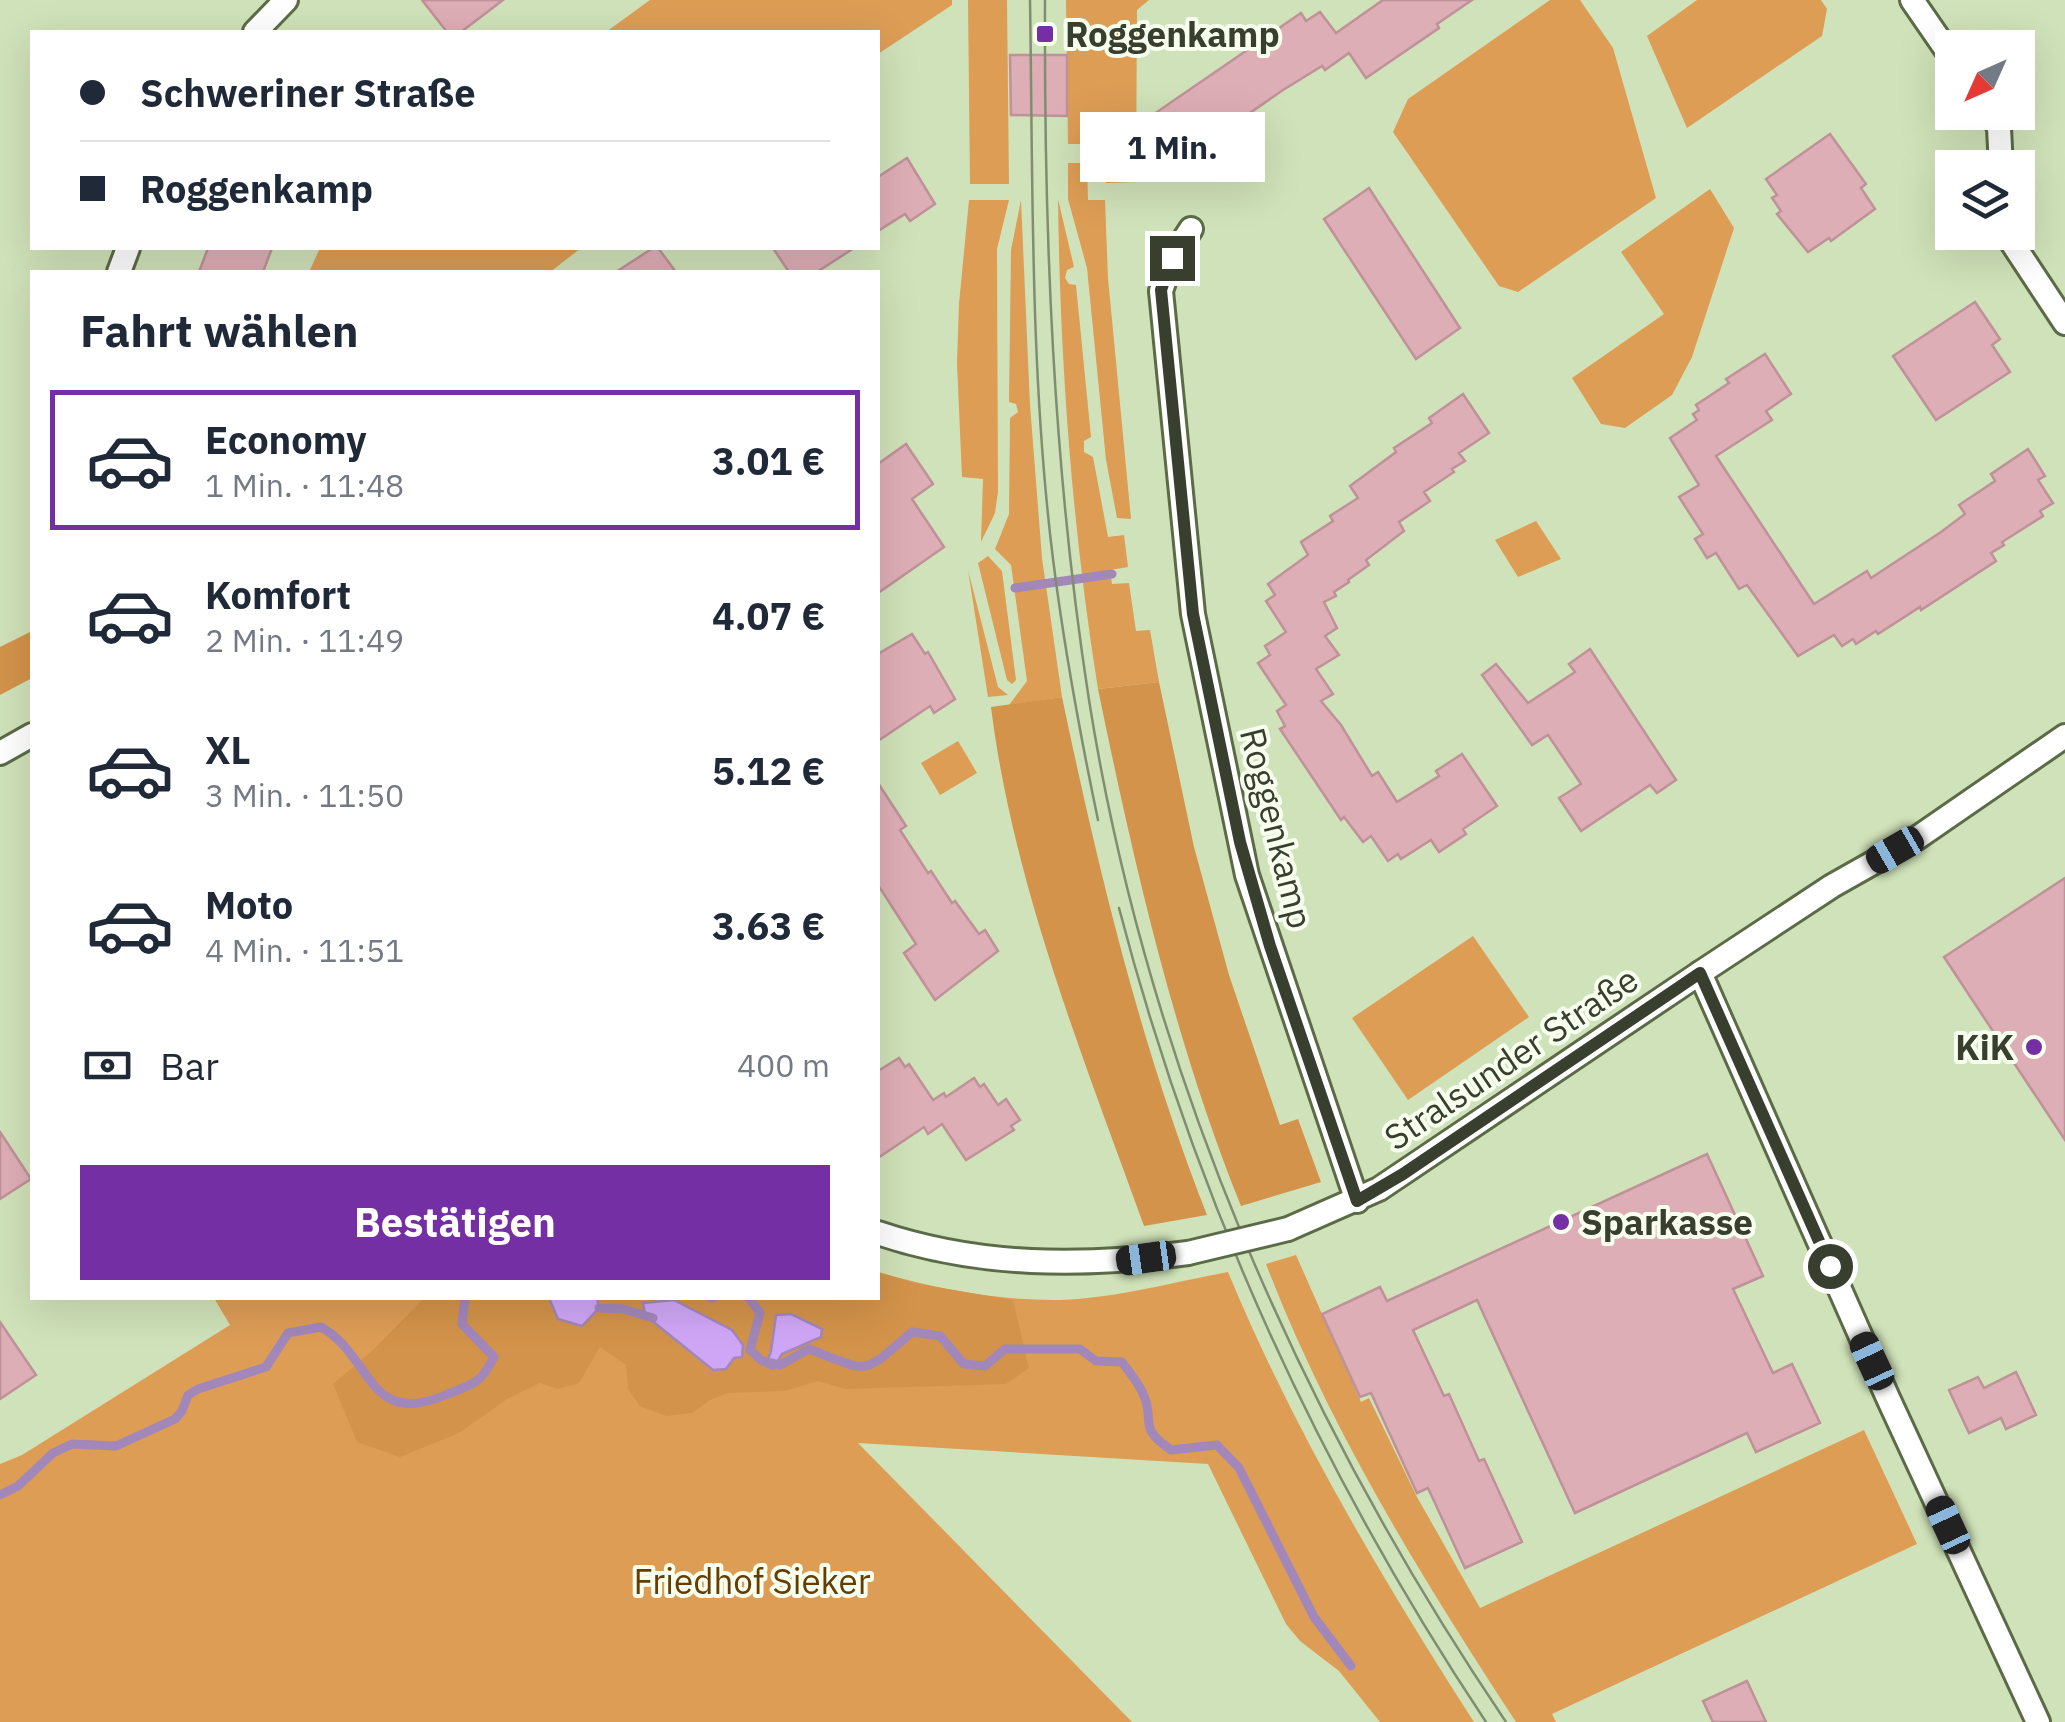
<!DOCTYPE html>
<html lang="de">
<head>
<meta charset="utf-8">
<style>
	:root { --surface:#fff; --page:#f2f2f3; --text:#1f2937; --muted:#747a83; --line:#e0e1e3; --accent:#732fa3 }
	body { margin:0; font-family:"IBM Plex Sans",sans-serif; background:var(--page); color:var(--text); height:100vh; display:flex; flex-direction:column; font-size:38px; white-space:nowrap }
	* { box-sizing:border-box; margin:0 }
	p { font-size:32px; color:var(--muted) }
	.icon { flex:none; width:55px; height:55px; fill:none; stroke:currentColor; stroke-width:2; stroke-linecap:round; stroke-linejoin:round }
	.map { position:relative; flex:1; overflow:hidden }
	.drawer { position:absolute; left:30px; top:270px; width:850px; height:1030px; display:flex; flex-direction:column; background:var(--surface); border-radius:0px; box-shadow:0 10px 40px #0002 }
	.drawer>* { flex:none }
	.guide { position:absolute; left:30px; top:30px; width:850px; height:220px; border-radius:0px; box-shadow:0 10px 40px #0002; display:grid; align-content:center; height:220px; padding:0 50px; background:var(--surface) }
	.needle { width:65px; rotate:225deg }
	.buttons { position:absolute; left:1935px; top:30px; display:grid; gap:20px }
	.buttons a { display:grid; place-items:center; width:100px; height:100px; border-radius:0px; background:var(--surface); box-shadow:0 10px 40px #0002; font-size:50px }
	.end { position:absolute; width:45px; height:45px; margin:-22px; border:12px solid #383f2f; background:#fff; box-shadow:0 0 0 5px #fff }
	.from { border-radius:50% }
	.bubble { position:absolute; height:70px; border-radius:0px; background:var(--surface); box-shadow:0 10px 40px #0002; font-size:32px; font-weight:800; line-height:70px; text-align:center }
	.car { position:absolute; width:30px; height:60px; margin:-30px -15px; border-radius:12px; box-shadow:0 0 8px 2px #0007; background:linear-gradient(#222 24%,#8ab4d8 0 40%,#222 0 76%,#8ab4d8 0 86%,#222 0) }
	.guide b { display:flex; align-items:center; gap:35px; height:95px; font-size:38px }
	.guide b+b { border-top:2px solid var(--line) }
	.guide i { width:25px; height:25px; background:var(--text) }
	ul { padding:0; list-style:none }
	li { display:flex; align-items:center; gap:30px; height:140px; margin:0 20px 15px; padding:0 30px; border:5px solid transparent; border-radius:0px }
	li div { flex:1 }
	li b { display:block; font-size:38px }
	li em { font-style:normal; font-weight:800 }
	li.on { border-color:var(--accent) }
	li>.icon { width:90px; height:90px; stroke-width:1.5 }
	h2 { padding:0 50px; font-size:45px; line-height:120px }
	.pay { display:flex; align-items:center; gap:25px; height:110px; padding:0 50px; font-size:38px }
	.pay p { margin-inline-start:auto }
	.button { display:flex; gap:20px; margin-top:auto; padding:20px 50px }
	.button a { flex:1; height:115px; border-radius:0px; background:var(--accent); color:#fff; font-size:40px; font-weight:800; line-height:115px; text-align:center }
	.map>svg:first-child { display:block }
	.green { fill:#dd9d55 }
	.forest { fill:#d3934a }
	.water { fill:#cfa6f6; stroke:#a287ba; stroke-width:2.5 }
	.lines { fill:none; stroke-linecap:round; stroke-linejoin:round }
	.stream { stroke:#a287ba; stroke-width:9 }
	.building { fill:#deaeb6; stroke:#bf9198; stroke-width:2.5 }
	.minor-casing { stroke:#5c6b47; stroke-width:28 }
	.minor { stroke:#fff; stroke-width:22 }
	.tram { stroke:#818d71; stroke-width:2.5 }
	.minor-bridge-casing { stroke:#5c6b47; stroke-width:28; stroke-linecap:butt }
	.minor-bridge { stroke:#fff; stroke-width:22 }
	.route { stroke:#383f2f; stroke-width:12 }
	.poi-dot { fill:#732fa3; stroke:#f7ffee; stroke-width:4 }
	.labels { text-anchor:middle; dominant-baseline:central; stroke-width:8; stroke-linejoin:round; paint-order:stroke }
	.poi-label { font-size:35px; font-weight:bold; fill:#383f2f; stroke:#f7ffee; text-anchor:start }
	.street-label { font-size:35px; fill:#383f2f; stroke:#f7ffee }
	.park-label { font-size:35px; fill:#663c00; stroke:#f7ffee }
</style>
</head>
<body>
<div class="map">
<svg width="2065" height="1722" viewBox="0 0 2065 1722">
	<rect width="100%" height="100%" fill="#d0e2b9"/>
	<g class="green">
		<path d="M650,0H952V5L878,54V32H606Z"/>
		<path d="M968,0H1007L1009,184H970Z"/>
		<path d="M1066,0H1149L1137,10L1136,182L1106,183L1105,144H1068Z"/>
		<path d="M1550,0H1580L1613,48L1656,198L1518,292L1499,286L1393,132L1408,99Z"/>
		<path d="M1697,0H1821L1827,9L1822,36L1687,128L1647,36Z"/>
		<path d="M1068,163H1087L1088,200H1105L1108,278L1131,519L1117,518L1106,460L1087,268L1068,199Z"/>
		<path d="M1710,189L1734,228L1692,357L1672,395L1625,428L1601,424L1572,378L1664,314L1621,252Z"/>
		<path d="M1058,199L1074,267L1067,270L1065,278L1069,284L1076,285L1091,437L1084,441V452L1093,457L1108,537L1124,535L1128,567L1110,570L1112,584L1129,583L1136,631L1150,630L1159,682L1098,689C1072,527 1060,362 1058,199Z"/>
		<path d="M969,200H1009L997,249L998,492L995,513L981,542L983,479L962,477L957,363L959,304Z"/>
		<path d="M1021,200L1030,405L1042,558L1062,697L1009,705L1027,681L1011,565L995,549L1009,514L1010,418L1018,412L1016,404L1009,402L1011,250Z"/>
		<path d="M320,248H581L550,272H309Z"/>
		<path d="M1536,521L1561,559L1518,577L1495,540Z"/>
		<path d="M988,556L1002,571L1016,680L1012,684L1007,680L978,563Z"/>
		<path d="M968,570L998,687L1008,695L988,697Z"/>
		<path d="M958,741L977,773L940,795L921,763Z"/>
		<path d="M1473,936L1529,1017L1408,1100L1352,1018Z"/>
		<path d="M1296,1255L1361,1402L1369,1398L1417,1497L1480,1608L1864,1430L1917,1544L1552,1714L1556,1722H1516C1421,1577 1328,1426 1266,1264Z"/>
		<path d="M878,1272C937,1289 999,1301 1060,1300C1116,1298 1174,1282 1228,1272C1293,1429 1382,1579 1474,1722H1380L1339,1671L1300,1641L1286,1624L1208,1464L858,1443L1132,1722H0V1464L22,1455L230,1325L214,1298H878Z"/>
	</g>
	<g class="forest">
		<path d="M32,631V678L0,695V647Z"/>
		<path d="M1159,682L1194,847L1229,975L1280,1125L1298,1119L1321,1182L1241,1206C1174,1040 1134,864 1098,689Z"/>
		<path d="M1062,697C1099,873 1141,1047 1207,1215L1144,1226C1084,1060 1013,884 991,707Z"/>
		<path d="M878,1272L918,1284L1013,1300L1029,1368L1006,1384L845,1389L818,1381L785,1391L728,1393L710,1400L692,1413L666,1416L640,1406L628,1389L626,1365L600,1347L579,1383L558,1389L540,1383L507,1399L459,1433L400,1457L357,1442L333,1384L373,1350L424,1298H878Z"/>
	</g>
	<g class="water">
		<path d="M549,1298H597L599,1308L582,1326L558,1319Z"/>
		<path d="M674,1300L732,1330L743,1345L742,1357L734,1358L726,1369L713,1370L645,1315L643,1303Z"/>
		<path d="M791,1314L822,1329L821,1337L782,1354L773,1369L766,1366L771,1351L776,1315Z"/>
	</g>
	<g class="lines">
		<g class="stream">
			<path d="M1015,588L1112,574"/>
			<path d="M711,1298H713"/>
			<path d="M749,1298L760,1313L750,1350L762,1361L780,1365L809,1349C871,1373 861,1376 912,1332L940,1336L964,1364L985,1366L1005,1349H1080L1096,1361L1122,1362C1129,1372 1140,1384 1144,1396C1155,1422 1137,1427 1171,1450L1217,1445L1239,1468L1314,1617L1351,1666"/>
			<path d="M599,1308L623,1309L653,1318"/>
			<path d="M0,1495L18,1486L53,1453L72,1444L116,1446L175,1419L182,1411L188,1395L198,1389L266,1367L288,1333L321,1327C373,1356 367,1430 448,1394C475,1383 480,1384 494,1357L462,1324L465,1298"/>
		</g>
	</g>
	<g class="building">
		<path d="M422,0H503L461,32H447Z"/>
		<path d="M1383,0H1472L1437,24L1439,28L1366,78L1349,53L1325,70L1322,66L1283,90L1185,158L1179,150L1165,160L1145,132L1159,122L1154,114L1301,13L1306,21L1320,12L1336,33Z"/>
		<path d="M1010,55H1067V116L1011,115Z"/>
		<path d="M1830,134L1866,184L1861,188L1875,209L1831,241L1829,238L1808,252L1777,214L1781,211L1772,198L1777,195L1766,179Z"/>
		<path d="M907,158L935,204L910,221L905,214L878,231V177Z"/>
		<path d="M1369,188L1460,328L1416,359L1324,219Z"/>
		<path d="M208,248H272L263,272H199Z"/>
		<path d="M653,248H658L676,272H616Z"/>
		<path d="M773,248H854L817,272H789Z"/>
		<path d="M1975,302L2000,339L1992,345L2010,372L1936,420L1893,356Z"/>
		<path d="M1765,354L1791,394L1766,411L1772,420L1716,456L1814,604L1867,571L1871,578L1941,532L1965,514L1959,505L1995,481L1991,474L2028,449L2045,476L2038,480L2053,503L2040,511L2043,516L2002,542L2004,545L1991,553L1996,561L1921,610L1920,607L1878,634L1876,631L1856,644L1853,639L1842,646L1834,635L1798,656L1747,585L1739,589L1716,553L1707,558L1695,539L1703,534L1679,497L1699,485L1670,438L1697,420L1693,414L1699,410L1696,405L1729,383L1726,379Z"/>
		<path d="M1463,394L1489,433L1459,453L1465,461L1452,469L1454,472L1424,492L1430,501L1399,522L1404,531L1366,560L1369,565L1348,580L1349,582L1334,592L1336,596L1324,602L1337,628L1325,636L1339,655L1316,669L1333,694L1321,701L1341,725L1372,776L1378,772L1397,802L1439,776L1436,771L1462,754L1497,806L1463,829L1466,834L1439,852L1431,840L1401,859L1398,854L1388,861L1371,836L1363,842L1344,817L1341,820L1280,729L1285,726L1277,711L1286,705L1258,663L1270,655L1265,646L1286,632L1266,601L1275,595L1268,584L1308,555L1301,542L1333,521L1330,516L1358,498L1350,486L1396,452L1394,448L1432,423L1429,418Z"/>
		<path d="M906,444L933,484L912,499L944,547L878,593V464Z"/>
		<path d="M912,634L925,654L928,652L955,699L934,713L930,706L878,741V654Z"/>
		<path d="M1590,649L1676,780L1657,793L1650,785L1581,831L1559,798L1581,784L1548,735L1532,745L1482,675L1496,664L1528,703L1575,672L1569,664Z"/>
		<path d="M878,783L906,826L900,830L928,873L931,871L952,903L955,901L979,934L985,930L998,951L935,1000L904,953L916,944L878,885Z"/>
		<path d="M2065,878V1140L1944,957Z"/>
		<path d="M899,1058L905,1067L909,1064L933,1100L944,1093L946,1097L974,1078L980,1087L984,1084L998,1105L1006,1099L1020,1120L1011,1126L1014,1130L966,1160L942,1124L928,1134L924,1127L878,1158V1071Z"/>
		<path d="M0,1132L31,1179L0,1199Z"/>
		<path d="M1707,1154L1763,1276L1733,1289L1773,1373L1792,1364L1820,1423L1756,1452L1747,1433L1575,1513L1477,1300L1413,1330L1444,1396L1449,1394L1479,1461L1484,1459L1522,1542L1465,1568L1428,1488L1417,1493L1371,1393L1360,1397L1322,1314L1380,1287L1387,1301Z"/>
		<path d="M0,1322L36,1375L0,1399Z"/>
		<path d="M2016,1372L2036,1415L2006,1429L2001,1418L1969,1433L1949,1390L1978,1377L1984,1388Z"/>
		<path d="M1747,1681L1766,1722H1713L1703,1701Z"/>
	</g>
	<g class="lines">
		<g class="minor-casing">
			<g id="minor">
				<path d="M1912,0L1952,58"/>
				<path d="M255,32L286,0"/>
				<path d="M1991,112L1999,128L2001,168"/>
				<path d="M1191,229L1172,258L1161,291L1193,614L1247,875L1357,1201"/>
				<path d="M2005,232L2065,323"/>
				<path d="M119,272L128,248"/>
				<path d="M0,753L32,735"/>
				<path d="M1700,973L1888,1398L2038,1722"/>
				<path d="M1288,1229L1379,1189L1700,973L1832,886L1917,838L2065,736"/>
				<path d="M878,1233C979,1267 1082,1267 1188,1253"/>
			</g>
		</g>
		<use href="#minor" class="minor"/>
		<g class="tram">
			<path d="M1030,0C1033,186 1030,374 1053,559C1064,647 1080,734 1098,820"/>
			<path d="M1045,0C1044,234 1053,469 1089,700C1147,1066 1299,1416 1506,1722"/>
			<path d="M1119,908C1195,1199 1319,1471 1486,1722"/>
		</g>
		<g class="minor-bridge-casing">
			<path id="minor-bridge" d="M1188,1253L1288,1229"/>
		</g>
		<use href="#minor-bridge" class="minor-bridge"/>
	</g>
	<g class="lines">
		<path class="route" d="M1172,258L1161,290L1193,614L1240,842L1270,946L1357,1201L1403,1174L1700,973L1830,1266"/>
	</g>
	<g class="poi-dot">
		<rect x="1035" y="24" width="20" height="20" rx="5"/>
		<circle cx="2034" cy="1047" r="10"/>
		<circle cx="1561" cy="1222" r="10"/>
	</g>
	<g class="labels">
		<g class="poi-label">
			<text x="1065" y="34">Roggenkamp</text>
			<text x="2014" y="1047" text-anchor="end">KiK</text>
			<text x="1581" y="1222">Sparkasse</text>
		</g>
		<g class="street-label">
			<text transform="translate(1277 828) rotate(76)">Roggenkamp</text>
			<text transform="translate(1511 1058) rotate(-34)">Stralsunder Straße</text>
		</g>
		<g class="park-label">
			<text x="752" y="1581">Friedhof Sieker</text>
		</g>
	</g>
</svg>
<div class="buttons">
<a><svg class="needle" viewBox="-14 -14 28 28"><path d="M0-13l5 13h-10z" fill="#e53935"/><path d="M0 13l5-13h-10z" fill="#747a83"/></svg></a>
<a><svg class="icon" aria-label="layers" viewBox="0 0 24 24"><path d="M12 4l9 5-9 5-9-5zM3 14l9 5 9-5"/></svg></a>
</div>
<i class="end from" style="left:1830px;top:1266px"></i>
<i class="end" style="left:1172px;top:258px"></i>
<div class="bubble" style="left:1080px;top:112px;width:185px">1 Min.</div>
<i class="car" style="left:1895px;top:850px;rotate:240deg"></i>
<i class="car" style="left:1146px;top:1258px;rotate:262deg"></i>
<i class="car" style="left:1872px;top:1361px;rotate:335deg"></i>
<i class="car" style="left:1948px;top:1525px;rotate:335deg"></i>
<div class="guide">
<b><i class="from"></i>Schweriner Straße</b>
<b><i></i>Roggenkamp</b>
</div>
<section class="drawer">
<h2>Fahrt wählen</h2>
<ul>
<li class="on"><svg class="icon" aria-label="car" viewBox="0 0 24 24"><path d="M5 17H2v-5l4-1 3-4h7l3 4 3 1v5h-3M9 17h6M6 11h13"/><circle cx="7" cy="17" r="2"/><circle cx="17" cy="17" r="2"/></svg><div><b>Economy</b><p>1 Min. · 11:48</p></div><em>3.01 €</em></li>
<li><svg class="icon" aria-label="car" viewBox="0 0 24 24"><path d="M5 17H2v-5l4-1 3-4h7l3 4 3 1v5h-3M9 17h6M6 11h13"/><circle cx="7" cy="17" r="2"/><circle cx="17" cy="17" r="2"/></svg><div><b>Komfort</b><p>2 Min. · 11:49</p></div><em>4.07 €</em></li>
<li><svg class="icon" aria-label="car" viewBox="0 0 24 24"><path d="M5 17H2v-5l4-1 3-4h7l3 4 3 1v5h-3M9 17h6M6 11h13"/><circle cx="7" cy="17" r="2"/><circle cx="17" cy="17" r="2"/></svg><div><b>XL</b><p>3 Min. · 11:50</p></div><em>5.12 €</em></li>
<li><svg class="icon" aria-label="car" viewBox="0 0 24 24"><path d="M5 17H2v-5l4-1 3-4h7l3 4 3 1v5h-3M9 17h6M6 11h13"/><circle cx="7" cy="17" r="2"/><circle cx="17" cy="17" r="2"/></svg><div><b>Moto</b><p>4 Min. · 11:51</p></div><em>3.63 €</em></li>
</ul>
<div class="pay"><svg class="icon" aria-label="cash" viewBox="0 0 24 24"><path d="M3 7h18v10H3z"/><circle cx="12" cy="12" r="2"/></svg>Bar<p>400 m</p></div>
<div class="button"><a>Bestätigen</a></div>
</section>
</div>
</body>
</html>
